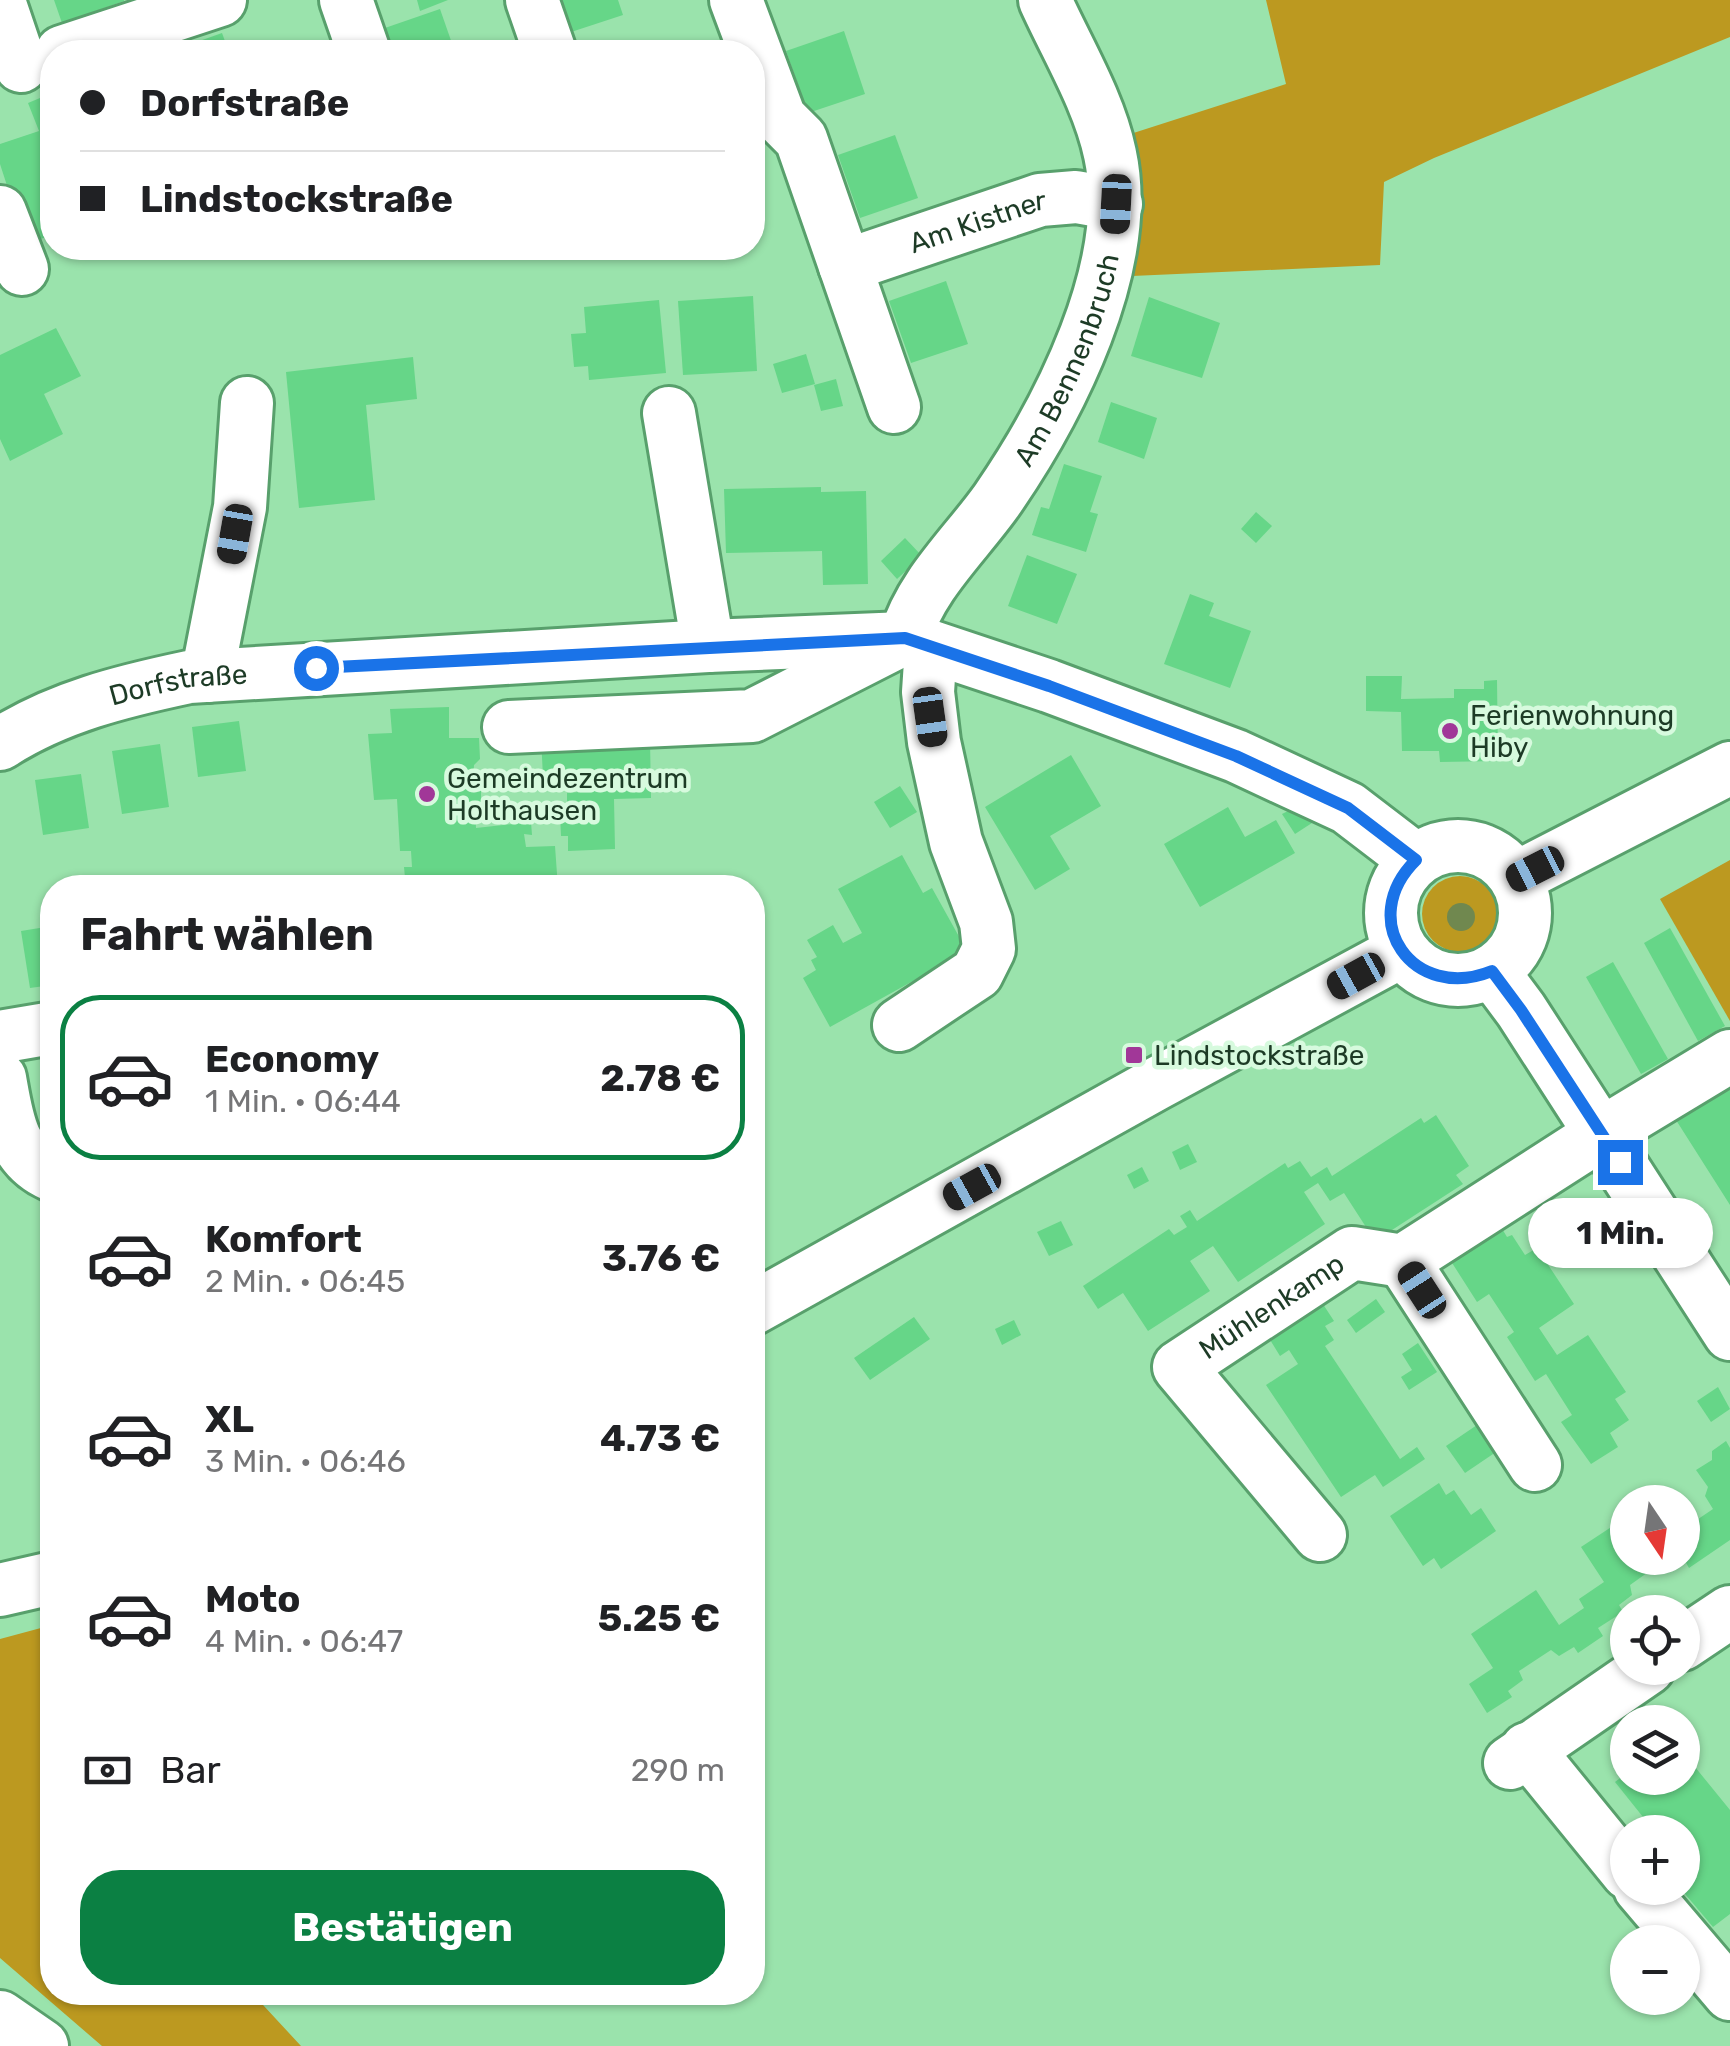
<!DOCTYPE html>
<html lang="de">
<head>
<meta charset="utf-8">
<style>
	:root { --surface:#fff; --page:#f2f2f2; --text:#202124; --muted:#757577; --line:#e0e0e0; --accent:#0b8043 }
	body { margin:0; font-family:Rubik,sans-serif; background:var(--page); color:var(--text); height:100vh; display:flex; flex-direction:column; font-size:38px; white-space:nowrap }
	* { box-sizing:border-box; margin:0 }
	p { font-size:32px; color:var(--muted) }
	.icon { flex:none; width:55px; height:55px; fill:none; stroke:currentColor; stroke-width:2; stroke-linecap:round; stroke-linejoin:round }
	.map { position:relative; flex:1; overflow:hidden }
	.panel { position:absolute; left:40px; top:875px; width:725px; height:1130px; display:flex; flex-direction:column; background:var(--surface); border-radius:40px; box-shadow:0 2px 8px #0004 }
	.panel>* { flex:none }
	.guide { position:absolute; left:40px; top:40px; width:725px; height:220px; border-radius:40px; box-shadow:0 2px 8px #0004; display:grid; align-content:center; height:220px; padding:0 40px; background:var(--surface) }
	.needle { width:65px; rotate:167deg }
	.tools { position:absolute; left:1610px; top:1485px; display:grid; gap:20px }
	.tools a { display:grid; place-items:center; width:90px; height:90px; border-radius:50%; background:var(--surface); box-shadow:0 2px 8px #0004; font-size:50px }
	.end { position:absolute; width:45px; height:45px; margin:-22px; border:12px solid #1a73e8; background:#fff; box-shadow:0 0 0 5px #fff }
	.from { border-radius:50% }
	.bubble { position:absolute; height:70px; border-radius:35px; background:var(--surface); box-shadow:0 2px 8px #0004; font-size:32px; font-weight:700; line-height:70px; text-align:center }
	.car { position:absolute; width:30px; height:60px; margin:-30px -15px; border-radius:12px; box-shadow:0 0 8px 2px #0007; background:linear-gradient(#222 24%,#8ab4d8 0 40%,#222 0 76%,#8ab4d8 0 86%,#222 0) }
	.guide b { display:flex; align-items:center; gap:35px; height:95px; font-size:38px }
	.guide b+b { border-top:2px solid var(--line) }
	.guide i { width:25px; height:25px; background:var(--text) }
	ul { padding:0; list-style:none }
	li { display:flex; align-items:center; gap:30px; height:165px; margin:0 20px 15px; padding:0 20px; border:5px solid transparent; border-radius:40px }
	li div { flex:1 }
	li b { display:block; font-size:38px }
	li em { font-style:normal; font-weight:700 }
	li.current { border-color:var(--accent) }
	li>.icon { width:90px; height:90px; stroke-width:1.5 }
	h2 { padding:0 40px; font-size:45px; line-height:120px }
	.pay { display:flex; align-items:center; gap:25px; height:110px; padding:0 40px; font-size:38px }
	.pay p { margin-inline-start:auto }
	.cta { display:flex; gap:20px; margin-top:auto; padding:20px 40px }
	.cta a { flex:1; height:115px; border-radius:40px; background:var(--accent); color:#fff; font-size:40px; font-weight:700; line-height:115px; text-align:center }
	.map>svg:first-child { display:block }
	.green { fill:#bc9920 }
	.building { fill:#66d688 }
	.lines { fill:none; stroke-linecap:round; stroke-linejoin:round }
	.minor-casing { stroke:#58a06c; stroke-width:58 }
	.minor { stroke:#fff; stroke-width:52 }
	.tree { fill:#70884f }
	.route { stroke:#1a73e8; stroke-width:12 }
	.poi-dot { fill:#a13798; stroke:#d7fade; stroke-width:4 }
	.labels { text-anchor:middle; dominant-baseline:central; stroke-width:9; stroke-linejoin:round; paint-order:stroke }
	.street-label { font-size:28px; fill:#1d3b26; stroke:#d7fade }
	.poi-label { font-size:28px; fill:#1d3b26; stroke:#d7fade; text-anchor:start }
</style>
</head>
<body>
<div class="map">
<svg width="1730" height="2046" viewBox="0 0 1730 2046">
	<rect width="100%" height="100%" fill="#9ae3ac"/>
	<g class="green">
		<path d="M1266,0H1730V37L1434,158L1384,182L1380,265L1132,276V231L1121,137L1286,84Z"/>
		<path d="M1730,860V1021L1660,899Z"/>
		<circle cx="1460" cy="914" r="38"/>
		<path d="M52,1625V1992L252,1993L301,2046H102L0,1958V1639Z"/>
	</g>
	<g class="building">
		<path d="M54,0H124V1L62,23Z"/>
		<path d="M417,0H448L420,11Z"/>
		<path d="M554,0H618L623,15L565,34Z"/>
		<path d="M440,9L455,52H391L382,29Z"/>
		<path d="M844,31L865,94L808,113L786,51Z"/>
		<path d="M222,33L229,52H194L191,44Z"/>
		<path d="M52,93V235L26,244L0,164V144L39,131L28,103Z"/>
		<path d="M895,135L918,198L860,218L838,155Z"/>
		<path d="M946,281L968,344L911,363L889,301Z"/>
		<path d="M753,296L757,371L683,375L678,301Z"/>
		<path d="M1149,297L1220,323L1202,378L1131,356Z"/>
		<path d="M659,300L666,373L589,380L588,366L574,367L571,334L586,333L584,307Z"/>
		<path d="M56,328L81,376L44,394L63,434L10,461L0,439V355Z"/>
		<path d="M806,354L815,384L782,393L773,364Z"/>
		<path d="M413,357L417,399L366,405L375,500L299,508L286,372Z"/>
		<path d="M836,379L843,406L821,411L814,385Z"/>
		<path d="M1111,402L1157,418L1144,459L1098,442Z"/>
		<path d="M1064,464L1102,476L1090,512L1098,514L1086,552L1032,535L1041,507L1049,509Z"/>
		<path d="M821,487V492L866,491L868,584L823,585L822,551L726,553L724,489Z"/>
		<path d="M1256,512L1272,526L1256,543L1241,529Z"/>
		<path d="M905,538L922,556L897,579L881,561Z"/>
		<path d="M1027,555L1077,574L1057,624L1008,606Z"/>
		<path d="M1190,594L1214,603L1209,616L1251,631L1230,688L1164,664Z"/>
		<path d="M1366,676H1402L1401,699L1454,698V689H1484V681L1497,680L1498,761L1440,762L1439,751H1402L1401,712L1366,711Z"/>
		<path d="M449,707V738H479L480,759L474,765L473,782L481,788V802L475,804L476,828L531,822L532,835L524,834L526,847L555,846L558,888H406L404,867H412L411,851H400L397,799L374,800L368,734L392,733L390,709Z"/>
		<path d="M239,721L246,771L198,777L192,727Z"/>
		<path d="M541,737L650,739L651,798L614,799L615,849L568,851V836H561L560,814H567V793L604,790L602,773L543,777Z"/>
		<path d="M160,744L169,807L122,814L112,751Z"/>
		<path d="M1071,755L1101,806L1050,836L1070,869L1035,890L985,807Z"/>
		<path d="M81,774L89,828L43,835L35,780Z"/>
		<path d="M900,786L917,812L890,828L874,802Z"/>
		<path d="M1228,807L1245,837L1276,820L1295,853L1200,907L1164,844Z"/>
		<path d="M1290,810L1315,821L1295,834L1282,814Z"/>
		<path d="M902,855L923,893L932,888L967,951L830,1027L803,978L816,970L811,960L817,957L807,940L833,925L843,943L862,933L838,889Z"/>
		<path d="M52,926V985L30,988L21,931Z"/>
		<path d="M1670,928L1725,1026L1698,1041L1644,943Z"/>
		<path d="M1613,962L1668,1059L1641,1074L1586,977Z"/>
		<path d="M1708,1081L1716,1095L1730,1086V1205L1676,1120L1688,1112L1679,1098Z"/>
		<path d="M1436,1115L1469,1166L1456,1175L1463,1184L1375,1241L1344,1193L1330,1201L1318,1183L1304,1192L1325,1224L1238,1282L1213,1246L1190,1261L1210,1291L1148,1331L1123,1293L1098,1309L1083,1286L1169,1229L1174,1235L1187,1227L1180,1216L1190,1210L1197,1221L1285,1163L1288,1168L1300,1161L1311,1177L1327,1167L1332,1176L1421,1118L1424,1123Z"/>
		<path d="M1188,1144L1197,1162L1180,1170L1172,1152Z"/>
		<path d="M1142,1167L1149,1181L1134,1189L1127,1175Z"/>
		<path d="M1061,1221L1073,1245L1049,1256L1037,1232Z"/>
		<path d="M1498,1222L1507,1237L1512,1235L1525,1255L1537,1248L1574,1304L1539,1328L1557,1355L1588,1335L1626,1392L1615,1399L1629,1420L1610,1433L1618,1447L1591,1464L1561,1422L1572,1415L1546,1374L1535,1381L1507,1337L1514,1332L1489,1294L1477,1302L1447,1255Z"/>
		<path d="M1317,1295L1334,1321L1325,1326L1334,1340L1325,1346L1400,1459L1417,1447L1425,1459L1383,1487L1375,1475L1341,1497L1266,1385L1298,1364L1289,1350L1280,1356L1264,1330Z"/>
		<path d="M1376,1299L1385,1312L1356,1333L1347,1320Z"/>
		<path d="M914,1317L930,1339L870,1380L854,1358Z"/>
		<path d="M1014,1320L1021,1335L1002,1345L995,1329Z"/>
		<path d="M1418,1343L1437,1372L1409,1390L1401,1377L1412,1370L1402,1354Z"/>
		<path d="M1718,1387L1730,1409L1711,1422L1697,1401Z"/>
		<path d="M1477,1425L1496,1452L1465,1473L1446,1446Z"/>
		<path d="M1726,1441L1730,1448V1540L1689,1568L1685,1561L1669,1570L1661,1563L1630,1585L1632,1595L1619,1605L1623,1612L1598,1628L1603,1636L1578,1653L1574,1647L1559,1656L1551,1650L1519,1671L1523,1680L1508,1691L1512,1697L1487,1713L1469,1684L1493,1668L1471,1634L1536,1590L1559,1625L1584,1608L1579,1599L1604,1582L1581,1547L1628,1516V1558H1682V1530L1713,1509L1705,1496L1708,1487L1696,1470L1712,1460V1451Z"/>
		<path d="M1439,1483L1446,1495L1454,1490L1471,1515L1481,1508L1496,1531L1441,1569L1434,1558L1423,1566L1390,1516Z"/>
		<path d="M1682,1751L1730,1810V1914L1713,1927L1680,1888L1682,1832H1655L1615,1782L1628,1772V1778H1682Z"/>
	</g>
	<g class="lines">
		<g class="minor-casing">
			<g id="minor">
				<path d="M346,0L364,52"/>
				<path d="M532,0L550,52"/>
				<path d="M736,0L780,118L801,139L894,407"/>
				<path d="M0,4L21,66"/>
				<path d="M62,52L220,0"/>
				<path d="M0,212L22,269"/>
				<path id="s1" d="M845,266L1040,200L1076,197L1116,204"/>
				<path d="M669,413L708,646"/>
				<path d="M207,676L240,507L247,403"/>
				<path id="s2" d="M509,727L752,716L905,638C921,584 965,545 997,500C1059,410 1134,265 1110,154C1099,101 1067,49 1045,0"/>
				<path id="s3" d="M0,744C57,707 123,691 189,677L708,646L905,638L1049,686L1236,756L1348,808L1416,860"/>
				<circle cx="1458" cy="913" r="67"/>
				<path d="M1516,878L1730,768"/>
				<path d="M1492,971L1521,1010L1730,1334"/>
				<path d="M899,1025L977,973L989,949L986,922L956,842L934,742L928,692L931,647"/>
				<path d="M0,1037L52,1028"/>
				<path d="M0,1078C7,1117 11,1157 52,1175"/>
				<path d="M1403,1261L1535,1465"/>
				<path d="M752,1309L1156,1084L1402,951"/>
				<path id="s4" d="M1320,1535L1179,1367L1352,1253L1403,1261L1601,1134L1730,1056"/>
				<path d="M0,1590L52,1578"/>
				<path d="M1682,1644L1730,1612"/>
				<path d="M1527,1749L1628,1873"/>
				<path d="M1510,1763L1648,1668"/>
				<path d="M1640,1888L1730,1994"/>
				<path d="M0,2017L42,2046"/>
			</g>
		</g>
		<use href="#minor" class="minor"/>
	</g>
	<circle class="tree" cx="1461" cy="917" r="14"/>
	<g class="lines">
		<path class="route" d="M316,668L905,638L1049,686L1236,756L1348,808L1416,860C1355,920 1413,1003 1492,971L1521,1010L1620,1162"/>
	</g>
	<g class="poi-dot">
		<circle cx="1450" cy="731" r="10"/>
		<circle cx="427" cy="794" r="10"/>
		<rect x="1124" y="1045" width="20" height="20" rx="5"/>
	</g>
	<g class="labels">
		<g class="street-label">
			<text stroke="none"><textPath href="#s1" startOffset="140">Am Kistner</textPath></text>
			<text stroke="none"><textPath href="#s2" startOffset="740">Am Bennenbruch</textPath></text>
			<text stroke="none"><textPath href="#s3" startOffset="190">Dorfstraße</textPath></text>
			<text stroke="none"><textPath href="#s4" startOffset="330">Mühlenkamp</textPath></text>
		</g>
		<g class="poi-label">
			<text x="1470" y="715">Ferienwohnung<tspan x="1470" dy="32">Hiby</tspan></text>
			<text x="447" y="778">Gemeindezentrum<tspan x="447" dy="32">Holthausen</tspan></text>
			<text x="1154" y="1055">Lindstockstraße</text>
		</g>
	</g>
</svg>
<div class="tools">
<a><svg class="needle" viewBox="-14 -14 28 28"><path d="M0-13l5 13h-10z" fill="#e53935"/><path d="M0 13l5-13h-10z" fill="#757577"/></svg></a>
<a><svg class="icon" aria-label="locate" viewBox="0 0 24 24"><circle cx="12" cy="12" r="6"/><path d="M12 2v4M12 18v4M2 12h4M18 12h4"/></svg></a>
<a><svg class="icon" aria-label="layers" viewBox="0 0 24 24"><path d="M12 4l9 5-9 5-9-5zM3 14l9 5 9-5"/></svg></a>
<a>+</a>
<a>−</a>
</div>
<i class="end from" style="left:316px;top:668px"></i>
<i class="end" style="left:1620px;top:1162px"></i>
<div class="bubble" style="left:1528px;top:1198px;width:185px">1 Min.</div>
<i class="car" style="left:1116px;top:204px;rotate:183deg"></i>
<i class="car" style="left:235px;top:534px;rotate:190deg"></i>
<i class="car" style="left:930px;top:717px;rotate:172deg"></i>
<i class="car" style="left:1535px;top:869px;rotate:243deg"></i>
<i class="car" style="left:1356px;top:976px;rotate:241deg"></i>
<i class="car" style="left:972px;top:1187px;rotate:241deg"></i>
<i class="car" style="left:1422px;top:1290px;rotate:327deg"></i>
<div class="guide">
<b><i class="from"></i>Dorfstraße</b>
<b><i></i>Lindstockstraße</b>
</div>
<section class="panel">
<h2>Fahrt wählen</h2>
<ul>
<li class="current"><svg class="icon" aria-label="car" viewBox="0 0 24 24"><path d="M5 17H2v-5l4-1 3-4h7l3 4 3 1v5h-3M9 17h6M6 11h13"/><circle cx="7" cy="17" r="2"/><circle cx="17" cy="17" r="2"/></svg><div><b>Economy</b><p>1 Min. · 06:44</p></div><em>2.78 €</em></li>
<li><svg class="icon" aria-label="car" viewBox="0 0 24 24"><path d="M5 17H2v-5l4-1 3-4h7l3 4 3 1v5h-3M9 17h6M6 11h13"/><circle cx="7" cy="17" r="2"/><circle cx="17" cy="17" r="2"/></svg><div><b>Komfort</b><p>2 Min. · 06:45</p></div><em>3.76 €</em></li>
<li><svg class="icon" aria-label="car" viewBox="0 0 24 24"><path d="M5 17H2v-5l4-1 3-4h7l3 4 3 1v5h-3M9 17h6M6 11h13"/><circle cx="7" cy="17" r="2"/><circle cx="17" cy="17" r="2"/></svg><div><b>XL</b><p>3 Min. · 06:46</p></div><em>4.73 €</em></li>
<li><svg class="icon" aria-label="car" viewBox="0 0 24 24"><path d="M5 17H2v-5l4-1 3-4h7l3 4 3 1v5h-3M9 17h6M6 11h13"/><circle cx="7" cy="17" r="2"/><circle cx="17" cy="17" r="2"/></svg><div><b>Moto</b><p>4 Min. · 06:47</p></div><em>5.25 €</em></li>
</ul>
<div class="pay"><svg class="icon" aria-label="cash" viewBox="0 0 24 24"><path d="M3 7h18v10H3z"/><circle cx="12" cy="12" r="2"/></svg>Bar<p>290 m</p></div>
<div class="cta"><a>Bestätigen</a></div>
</section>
</div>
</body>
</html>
